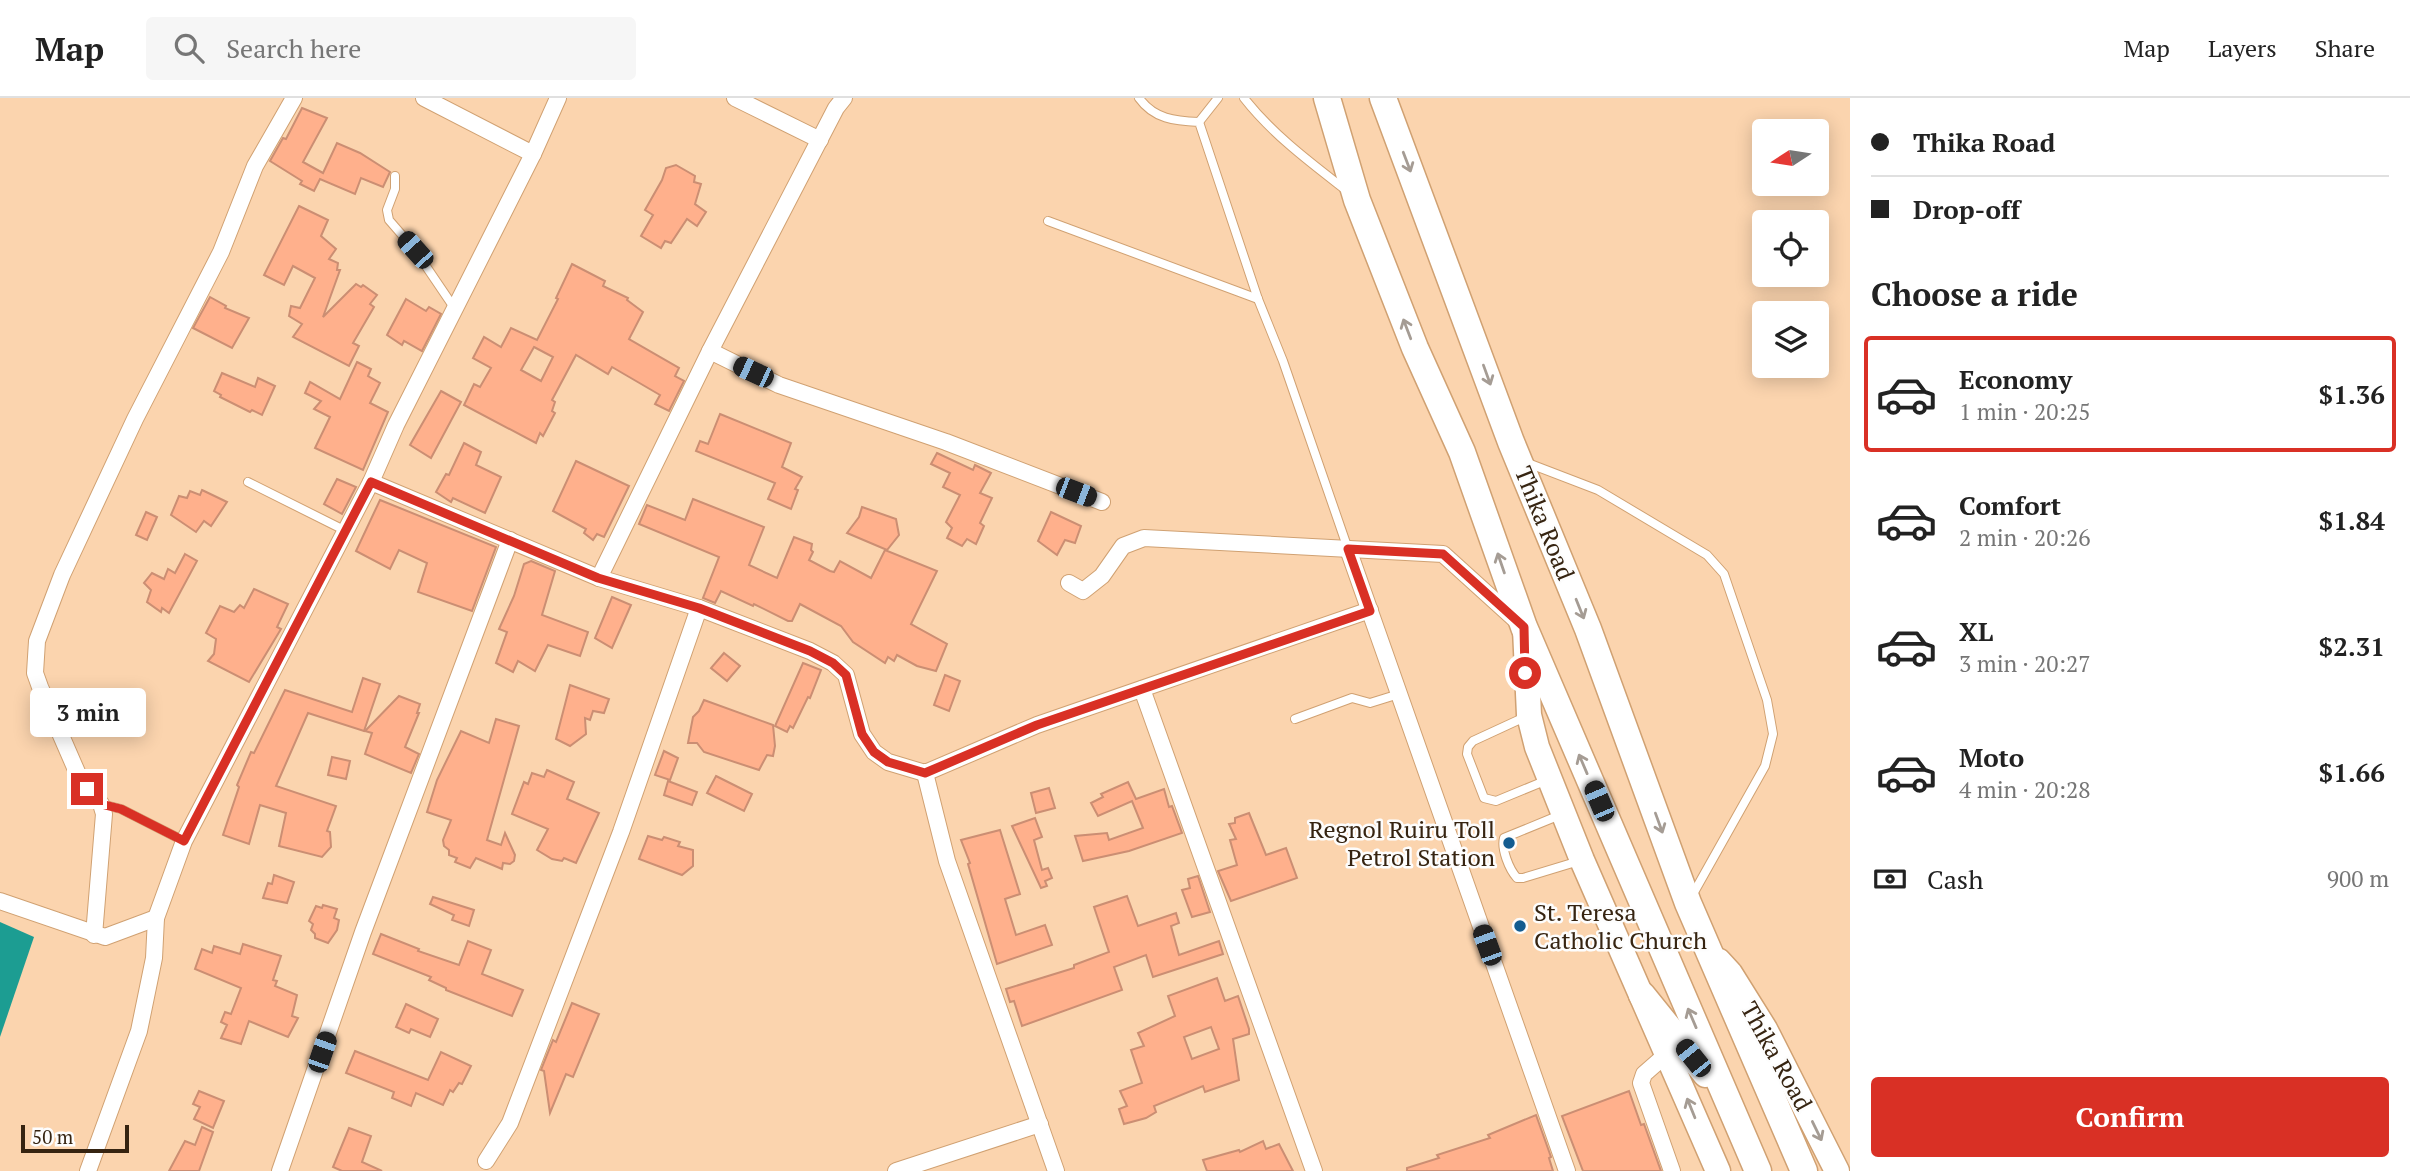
<!DOCTYPE html>
<html lang="en">
<head>
<meta charset="utf-8">
<style>
	:root { --surface:#fff; --page:#f6f6f6; --text:#222; --muted:#767676; --line:#e0e0e0; --accent:#d93025 }
	body { margin:0; font-family:"PT Serif",serif; background:var(--page); color:var(--text); height:100vh; display:flex; flex-direction:column; font-size:26px; white-space:nowrap }
	* { box-sizing:border-box; margin:0 }
	p { font-size:23px; color:var(--muted) }
	.icon { flex:none; width:38px; height:38px; fill:none; stroke:currentColor; stroke-width:2; stroke-linecap:round; stroke-linejoin:round }
	.map { position:relative; flex:1; overflow:hidden }
	.side { display:flex; flex-direction:column; background:var(--surface); width:560px }
	.side>* { flex:none }
	.guide { display:grid; align-content:center; height:154px; padding:0 21px; background:var(--surface) }
	.needle { width:46px; rotate:258deg }
	.controls { position:absolute; left:1752px; top:21px; display:grid; gap:14px }
	.controls a { display:grid; place-items:center; width:77px; height:77px; border-radius:7px; background:var(--surface); box-shadow:0 4px 18px #0003; font-size:35px }
	.scale { position:absolute; left:21px; bottom:18px; width:108px; box-sizing:border-box; padding-left:7px; border:4px solid #362411; border-top:0; font-size:19px; line-height:24px; white-space:nowrap; color:#362411; -webkit-text-stroke:5px #fdfdfd; paint-order:stroke }
	.end { position:absolute; width:32px; height:32px; margin:-16px; border:9px solid #d93025; background:#fff; box-shadow:0 0 0 4px #fff }
	.from { border-radius:50% }
	.bubble { position:absolute; height:49px; border-radius:7px; background:var(--surface); box-shadow:0 4px 18px #0003; font-size:23px; font-weight:800; line-height:49px; text-align:center }
	.car { position:absolute; width:21px; height:42px; margin:-21px -10px; border-radius:9px; box-shadow:0 0 5px 2px #0007; background:linear-gradient(#222 24%,#8ab4d8 0 40%,#222 0 76%,#8ab4d8 0 86%,#222 0) }
	.guide b { display:flex; align-items:center; gap:24px; height:66px; font-size:26px }
	.guide b+b { border-top:2px solid var(--line) }
	.guide i { width:18px; height:18px; background:var(--text) }
	ul { padding:0; list-style:none }
	li { display:flex; align-items:center; gap:21px; height:116px; margin:0 14px 10px; padding:0 7px; border:4px solid transparent; border-radius:7px }
	li div { flex:1 }
	li b { display:block; font-size:26px }
	li em { font-style:normal; font-weight:800 }
	li.selected { border-color:var(--accent) }
	li>.icon { width:63px; height:63px; stroke-width:1.5 }
	h2 { padding:0 21px; font-size:32px; line-height:84px }
	.pay { display:flex; align-items:center; gap:18px; height:77px; padding:0 21px; font-size:26px }
	.pay p { margin-inline-start:auto }
	.button { display:flex; gap:14px; margin-top:auto; padding:14px 21px }
	.button a { flex:1; height:80px; border-radius:7px; background:var(--accent); color:#fff; font-size:28px; font-weight:800; line-height:80px; text-align:center }
	header { display:flex; align-items:center; gap:42px; box-sizing:border-box; height:98px; padding:0 35px; background:var(--surface); border-bottom:2px solid var(--line) }
	header strong { font-size:33px }
	nav { display:flex; gap:38px; margin-inline-start:auto; font-size:24px }
	.search { width:490px; height:63px; background:var(--page); display:flex; align-items:center; gap:18px; box-sizing:border-box; padding:0 24px; border-radius:7px; color:var(--muted); font-size:26px }
	main { display:flex; flex:1; min-height:0 }
	.map>svg:first-child { display:block }
	.water { fill:#1c9d92 }
	.building { fill:#ffb08c; stroke:#cb8e73; stroke-width:2; fill-rule:evenodd }
	.lines { fill:none; stroke-linecap:round; stroke-linejoin:round }
	.service-casing { stroke:#d0a172; stroke-width:10 }
	.minor-casing { stroke:#d0a172; stroke-width:18 }
	.primary-casing { stroke:#d0a172; stroke-width:27 }
	.trunk-casing { stroke:#d0a172; stroke-width:29 }
	.service { stroke:#fff; stroke-width:8 }
	.minor { stroke:#fff; stroke-width:16 }
	.primary { stroke:#fff; stroke-width:24 }
	.trunk { stroke:#fff; stroke-width:26 }
	.oneway { stroke:#a59c94 }
	.route { stroke:#d93025; stroke-width:9 }
	.poi-dot { fill:#135c90; stroke:#fdfdfd; stroke-width:2.5 }
	.labels { text-anchor:middle; dominant-baseline:central; stroke-width:5; stroke-linejoin:round; paint-order:stroke }
	.street-label { font-size:24px; fill:#362411; stroke:#fdfdfd }
	.poi-label { font-size:24px; fill:#362411; stroke:#fdfdfd; text-anchor:end }
</style>
</head>
<body>
<header>
<strong>Map</strong>
<div class="search"><svg class="icon" aria-label="search" viewBox="0 0 24 24"><circle cx="10" cy="10" r="6"/><path d="M15 15l6 6"/></svg>Search here</div>
<nav><a>Map</a><a>Layers</a><a>Share</a></nav>
</header>
<main>
<div class="map">
<svg width="1850" height="1073" viewBox="0 0 1850 1073">
	<rect width="100%" height="100%" fill="#fbd4ae"/>
	<path class="water" d="M0,824L34,839L0,939Z"/>
	<g class="building">
		<path d="M302,10L327,20L303,64L323,75L337,45L360,55L390,74L383,89L361,80L355,96L320,81L314,93L300,86L302,83L270,63L283,40L286,41Z"/>
		<path d="M676,67L695,78L694,84L701,86L695,106L706,114L697,128L687,121L671,145L665,143L661,150L641,138L653,117L645,112L662,82L666,70Z"/>
		<path d="M299,108L328,122L321,138L336,151L329,161L338,165L337,172H340L323,219L356,186L361,189L363,187L377,197L370,206L374,209L353,245L359,248L349,268L293,239L302,226L289,218L291,208L300,210L315,180L293,168L284,187L264,177Z"/>
		<path d="M572,166L605,183L603,188L628,200L627,202L643,214L629,241L679,270L675,278L684,283L669,313L655,306L660,297L612,269L608,276L576,257L552,302L555,304L552,313L555,315L543,338L540,335L536,345L464,307L474,286L480,289L491,270L473,260L484,239L501,249L511,230L537,242L558,201L556,200ZM534,249L553,259L541,283L521,272Z"/>
		<path d="M210,199L226,208L225,210L249,220L232,250L193,230Z"/>
		<path d="M406,201L426,213L429,209L441,216L422,253L404,243L402,247L387,237Z"/>
		<path d="M357,264L371,271L368,278L380,285L370,305L388,314L363,372L315,350L330,319L314,311L321,303L305,295L310,284L340,301Z"/>
		<path d="M222,275L255,289L258,280L275,288L262,317L252,312L250,314L220,299L221,297L214,293Z"/>
		<path d="M441,293L461,304L431,360L410,347Z"/>
		<path d="M720,316L791,345L782,369L802,379L795,391L798,392L791,411L768,401L775,385L696,353L700,343L708,346Z"/>
		<path d="M464,345L481,354L476,367L501,379L485,415L453,400L451,404L436,394L446,376L449,377Z"/>
		<path d="M937,355L973,372L975,367L991,375L980,395L992,400L980,425L984,428L976,446L967,441L962,448L947,440L952,430L946,424L960,397L943,389L950,375L931,366Z"/>
		<path d="M576,363L629,388L604,439L597,436L593,442L584,435L586,431L553,413Z"/>
		<path d="M337,381L356,389L342,416L324,406Z"/>
		<path d="M202,392L227,404L211,428L204,423L196,434L171,417L179,398L187,400L190,393L200,397Z"/>
		<path d="M693,401L764,429L749,467L777,480L794,439L812,446L811,452L813,454L809,462L830,473L834,474L840,463L871,480L885,452L937,473L911,526L947,546L936,573L917,568L897,557L894,563L888,559L885,565L853,544L841,528L800,506L792,523H788L754,506L753,508L721,493L715,505L703,500L719,459L639,426L647,407L685,422Z"/>
		<path d="M380,402L496,449L472,513L418,494L427,465L399,452L390,471L356,453Z"/>
		<path d="M862,409L896,421L899,437L887,452L847,435L859,419Z"/>
		<path d="M146,414L157,419L147,442L136,437Z"/>
		<path d="M1051,414L1081,428L1075,445L1065,442L1057,457L1038,443Z"/>
		<path d="M185,456L197,463L169,515L162,510L161,514L147,504L151,492L144,485L152,475L164,481L168,471L175,475Z"/>
		<path d="M531,463L555,473L542,517L588,534L580,558L548,547L535,573L518,563L513,574L496,565L507,534L499,531L514,498L524,466Z"/>
		<path d="M254,491L288,506L277,529L281,531L249,584L208,563L214,556L216,541L206,535L220,508L234,514L240,507L244,510Z"/>
		<path d="M612,499L631,507L612,550L595,540Z"/>
		<path d="M724,555L740,568L727,583L711,570Z"/>
		<path d="M803,565L821,572L810,600L808,599L793,630L790,628L787,634L775,628Z"/>
		<path d="M945,577L960,583L949,613L934,607Z"/>
		<path d="M363,580L380,586L364,633L308,615L276,688L336,708L327,733L330,734L331,749L322,759L279,748L286,715L260,707L249,746L223,737L239,689L237,687L251,654L254,655L285,592L352,614Z"/>
		<path d="M570,587L609,601L604,615L593,613L590,622L585,620L586,636L570,648L556,641Z"/>
		<path d="M399,598L420,606L417,615H419L405,649L419,656L411,675L365,656L372,635L365,633Z"/>
		<path d="M704,602L773,627L775,648L773,658L767,657L759,672L704,654L697,645H688L693,619L699,613Z"/>
		<path d="M496,621L519,628L487,742L501,747L505,735L515,757L514,763L510,766L503,765L502,771L476,760L470,770L455,764L457,760L449,757V752L444,748L443,742L451,722L427,714L437,682L461,633L489,645Z"/>
		<path d="M664,653L678,660L670,682L655,677Z"/>
		<path d="M332,659L350,663L346,681L328,677Z"/>
		<path d="M547,672L574,684L567,701L599,715L576,765L564,760L562,763L552,761L537,752L548,731L512,716L524,684L528,686L532,675L544,679Z"/>
		<path d="M716,678L752,696L744,713L707,695Z"/>
		<path d="M668,683L697,694L692,707L664,697Z"/>
		<path d="M1128,684L1136,701L1164,691L1169,709L1172,708L1182,735L1129,753L1083,763L1075,738L1107,735L1109,742L1143,730L1132,703L1098,718L1091,705L1103,699L1101,696Z"/>
		<path d="M1049,690L1055,710L1036,715L1031,695Z"/>
		<path d="M1249,715L1266,757L1286,750L1297,780L1231,803L1218,773L1237,767L1230,742L1236,741L1229,726L1235,725V720Z"/>
		<path d="M1035,720L1042,739L1034,742L1042,772L1048,770L1052,780L1045,783L1047,788L1041,790L1012,728Z"/>
		<path d="M1000,732L1020,796L1005,801L1016,837L1045,827L1052,847L997,866L968,766L970,765L961,742Z"/>
		<path d="M648,738L662,742L664,739L680,744L678,748L693,752V768L682,777L639,761Z"/>
		<path d="M274,777L294,784L287,805L263,800L268,785L272,786Z"/>
		<path d="M1198,778L1210,814L1192,819L1182,792L1190,790L1188,781Z"/>
		<path d="M1127,798L1138,828L1176,815L1179,825L1171,828L1179,857L1219,843L1223,856L1153,879L1146,857L1114,869L1122,892L1022,928L1014,903L1010,904L1006,891L1074,870V867L1109,854L1094,809Z"/>
		<path d="M433,799L474,812L469,828L452,822L454,817L430,806Z"/>
		<path d="M323,807L337,811L334,820L339,822L337,832L328,845L315,840V836L311,832L313,826L309,823L316,808L322,810Z"/>
		<path d="M381,836L419,851L418,853L459,867L468,843L491,852L482,876L523,892L512,918L446,892V890L429,882L431,879L373,856Z"/>
		<path d="M243,846L281,858L273,882L277,883L275,888L297,897L292,918L298,920L288,939L249,923L241,946L221,940L227,927L221,924L225,914L231,916L241,890L195,871L202,851L212,855L214,848L240,856Z"/>
		<path d="M1217,880L1225,903L1238,898L1249,931V936L1233,941L1239,982L1205,994L1203,988L1154,1008L1156,1014L1146,1020L1124,1026L1119,1011L1127,1008L1120,993L1142,985L1131,952L1144,948L1138,935L1175,918L1168,898ZM1211,929L1219,951L1192,961L1184,939Z"/>
		<path d="M572,905L599,916L573,979L566,976L550,1015L544,973L541,972L553,942L556,944Z"/>
		<path d="M406,906L438,921L430,939L411,931L409,935L396,929Z"/>
		<path d="M355,953L428,982L441,954L471,968L462,986L459,985L453,994L450,992L443,1007L416,995L411,1008L392,1000L394,994L346,975Z"/>
		<path d="M199,993L224,1003L213,1030L194,1021L200,1009L193,1006Z"/>
		<path d="M1629,993L1641,1027L1644,1026L1661,1073H1583L1562,1018Z"/>
		<path d="M1536,1017L1551,1059L1549,1060L1553,1073H1407V1070L1439,1060L1437,1057L1490,1040L1488,1037Z"/>
		<path d="M202,1029L213,1034L199,1073H169L185,1043L195,1047Z"/>
		<path d="M349,1030L371,1038L362,1064L382,1073H342L333,1069Z"/>
		<path d="M1263,1043L1266,1051L1279,1046L1293,1073H1207L1203,1062L1239,1052L1240,1054Z"/>
	</g>
	<g class="lines">
		<g class="service-casing">
			<g id="service">
				<path d="M1139,0C1154,21 1175,23 1199,24L1258,201L1283,263L1348,451"/>
				<path d="M1244,0C1273,37 1311,65 1347,93"/>
				<path d="M1199,24L1218,0"/>
				<path d="M395,78V91L387,112L389,122L415,152L455,211"/>
				<path d="M1048,123L1258,201"/>
				<path d="M1525,364L1598,392L1707,457L1724,476L1767,602L1773,636L1765,668L1693,796"/>
				<path d="M248,384L346,433"/>
				<path d="M1525,619L1473,643L1468,649L1467,656L1484,700L1496,703L1547,682"/>
				<path d="M1295,621L1352,600L1370,605L1399,596"/>
				<path d="M101,706L121,711L184,743"/>
				<path d="M1560,717L1504,740C1501,751 1509,771 1517,780H1523L1579,763"/>
			</g>
		</g>
		<g class="minor-casing">
			<g id="minor">
				<path d="M424,0L533,56"/>
				<path d="M735,0L820,42"/>
				<path d="M710,253L779,287L946,344L1102,404"/>
				<path d="M371,384L599,480L699,510L810,553L833,565L846,577L862,636L874,654L888,664L925,675L1037,627L1370,512"/>
				<path d="M1348,451L1567,1073"/>
				<path d="M599,480L710,253L836,10L844,0"/>
				<path d="M1069,485L1083,493L1102,478L1123,448L1144,440L1443,456L1517,523"/>
				<path d="M1142,591L1314,1073"/>
				<path d="M925,675L947,763L1056,1073"/>
				<path d="M0,803L105,839L156,820"/>
				<path d="M94,837L104,716L101,706L80,681L40,589L35,575L37,543L62,477L135,321L221,154L255,68L294,0"/>
				<path d="M1668,955L1644,976L1641,985L1672,1073"/>
				<path d="M486,1063L510,1025L621,734L699,510"/>
				<path d="M88,1073L139,933L154,860L156,820L184,743L371,384L396,327L533,56L558,0"/>
				<path d="M280,1073L363,834L510,442"/>
				<path d="M896,1073L1040,1026"/>
			</g>
		</g>
		<g class="primary-casing">
			<g id="primary">
				<path d="M1525,531L1529,617L1537,649L1582,762L1718,1073"/>
				<path d="M1719,863L1730,875L1765,931L1837,1073"/>
			</g>
		</g>
		<g class="trunk-casing">
			<g id="trunk">
				<path d="M1327,0L1357,102L1415,250L1462,354L1524,529L1758,1073"/>
				<path d="M1383,0L1511,344L1588,531L1688,805L1804,1073"/>
				<path d="M1642,897L1706,976"/>
			</g>
		</g>
		<use href="#service" class="service"/>
		<use href="#minor" class="minor"/>
		<use href="#primary" class="primary"/>
		<use href="#trunk" class="trunk"/>
	</g>
	<defs><path id="oneway-shaft" d="M-6 0H5M1.5-3L5.5 0L1.5 3" fill="none" stroke-width="1.6" stroke-linecap="round" stroke-linejoin="round" transform="scale(1.75)"/></defs>
	<g class="oneway">
		<use href="#oneway-shaft" transform="translate(1407 64) rotate(69)"/>
		<use href="#oneway-shaft" transform="translate(1407 231) rotate(-111)"/>
		<use href="#oneway-shaft" transform="translate(1487 277) rotate(70)"/>
		<use href="#oneway-shaft" transform="translate(1501 465) rotate(-109)"/>
		<use href="#oneway-shaft" transform="translate(1580 511) rotate(68)"/>
		<use href="#oneway-shaft" transform="translate(1583 666) rotate(-113)"/>
		<use href="#oneway-shaft" transform="translate(1659 725) rotate(70)"/>
		<use href="#oneway-shaft" transform="translate(1692 920) rotate(-113)"/>
		<use href="#oneway-shaft" transform="translate(1691 1010) rotate(-112)"/>
		<use href="#oneway-shaft" transform="translate(1817 1033) rotate(64)"/>
	</g>
	<g class="lines">
		<path class="route" d="M87,691L101,706L121,711L184,743L371,384L598,480L699,510L810,553L833,565L846,577L862,636L874,654L888,664L925,675L1037,627L1370,513L1348,451L1443,456L1524,529L1525,575"/>
	</g>
	<g class="poi-dot">
		<circle cx="1509" cy="745" r="7"/>
		<circle cx="1520" cy="828" r="7"/>
	</g>
	<g class="labels">
		<g class="street-label">
			<text transform="translate(1545 425) rotate(68)">Thika Road</text>
			<text transform="translate(1777 958) rotate(61)">Thika Road</text>
		</g>
		<g class="poi-label">
			<text x="1495" y="731">Regnol Ruiru Toll<tspan x="1495" dy="28">Petrol Station</tspan></text>
			<text x="1534" y="814" text-anchor="start">St. Teresa<tspan x="1534" dy="28">Catholic Church</tspan></text>
		</g>
	</g>
</svg>
<div class="controls">
<a><svg class="needle" viewBox="-14 -14 28 28"><path d="M0-13l5 13h-10z" fill="#e53935"/><path d="M0 13l5-13h-10z" fill="#767676"/></svg></a>
<a><svg class="icon" aria-label="locate" viewBox="0 0 24 24"><circle cx="12" cy="12" r="6"/><path d="M12 2v4M12 18v4M2 12h4M18 12h4"/></svg></a>
<a><svg class="icon" aria-label="layers" viewBox="0 0 24 24"><path d="M12 4l9 5-9 5-9-5zM3 14l9 5 9-5"/></svg></a>
</div>
<div class="scale">50 m</div>
<i class="end from" style="left:1525px;top:575px"></i>
<i class="end" style="left:87px;top:691px"></i>
<div class="bubble" style="left:30px;top:590px;width:116px">3 min</div>
<i class="car" style="left:415px;top:152px;rotate:318deg"></i>
<i class="car" style="left:753px;top:274px;rotate:295deg"></i>
<i class="car" style="left:1076px;top:394px;rotate:111deg"></i>
<i class="car" style="left:1599px;top:703px;rotate:337deg"></i>
<i class="car" style="left:1487px;top:847px;rotate:340deg"></i>
<i class="car" style="left:322px;top:954px;rotate:19deg"></i>
<i class="car" style="left:1693px;top:960px;rotate:321deg"></i>
</div>
<section class="side">
<div class="guide">
<b><i class="from"></i>Thika Road</b>
<b><i></i>Drop-off</b>
</div>
<h2>Choose a ride</h2>
<ul>
<li class="selected"><svg class="icon" aria-label="car" viewBox="0 0 24 24"><path d="M5 17H2v-5l4-1 3-4h7l3 4 3 1v5h-3M9 17h6M6 11h13"/><circle cx="7" cy="17" r="2"/><circle cx="17" cy="17" r="2"/></svg><div><b>Economy</b><p>1 min · 20:25</p></div><em>$1.36</em></li>
<li><svg class="icon" aria-label="car" viewBox="0 0 24 24"><path d="M5 17H2v-5l4-1 3-4h7l3 4 3 1v5h-3M9 17h6M6 11h13"/><circle cx="7" cy="17" r="2"/><circle cx="17" cy="17" r="2"/></svg><div><b>Comfort</b><p>2 min · 20:26</p></div><em>$1.84</em></li>
<li><svg class="icon" aria-label="car" viewBox="0 0 24 24"><path d="M5 17H2v-5l4-1 3-4h7l3 4 3 1v5h-3M9 17h6M6 11h13"/><circle cx="7" cy="17" r="2"/><circle cx="17" cy="17" r="2"/></svg><div><b>XL</b><p>3 min · 20:27</p></div><em>$2.31</em></li>
<li><svg class="icon" aria-label="car" viewBox="0 0 24 24"><path d="M5 17H2v-5l4-1 3-4h7l3 4 3 1v5h-3M9 17h6M6 11h13"/><circle cx="7" cy="17" r="2"/><circle cx="17" cy="17" r="2"/></svg><div><b>Moto</b><p>4 min · 20:28</p></div><em>$1.66</em></li>
</ul>
<div class="pay"><svg class="icon" aria-label="cash" viewBox="0 0 24 24"><path d="M3 7h18v10H3z"/><circle cx="12" cy="12" r="2"/></svg>Cash<p>900 m</p></div>
<div class="button"><a>Confirm</a></div>
</section>
</main>
</body>
</html>
